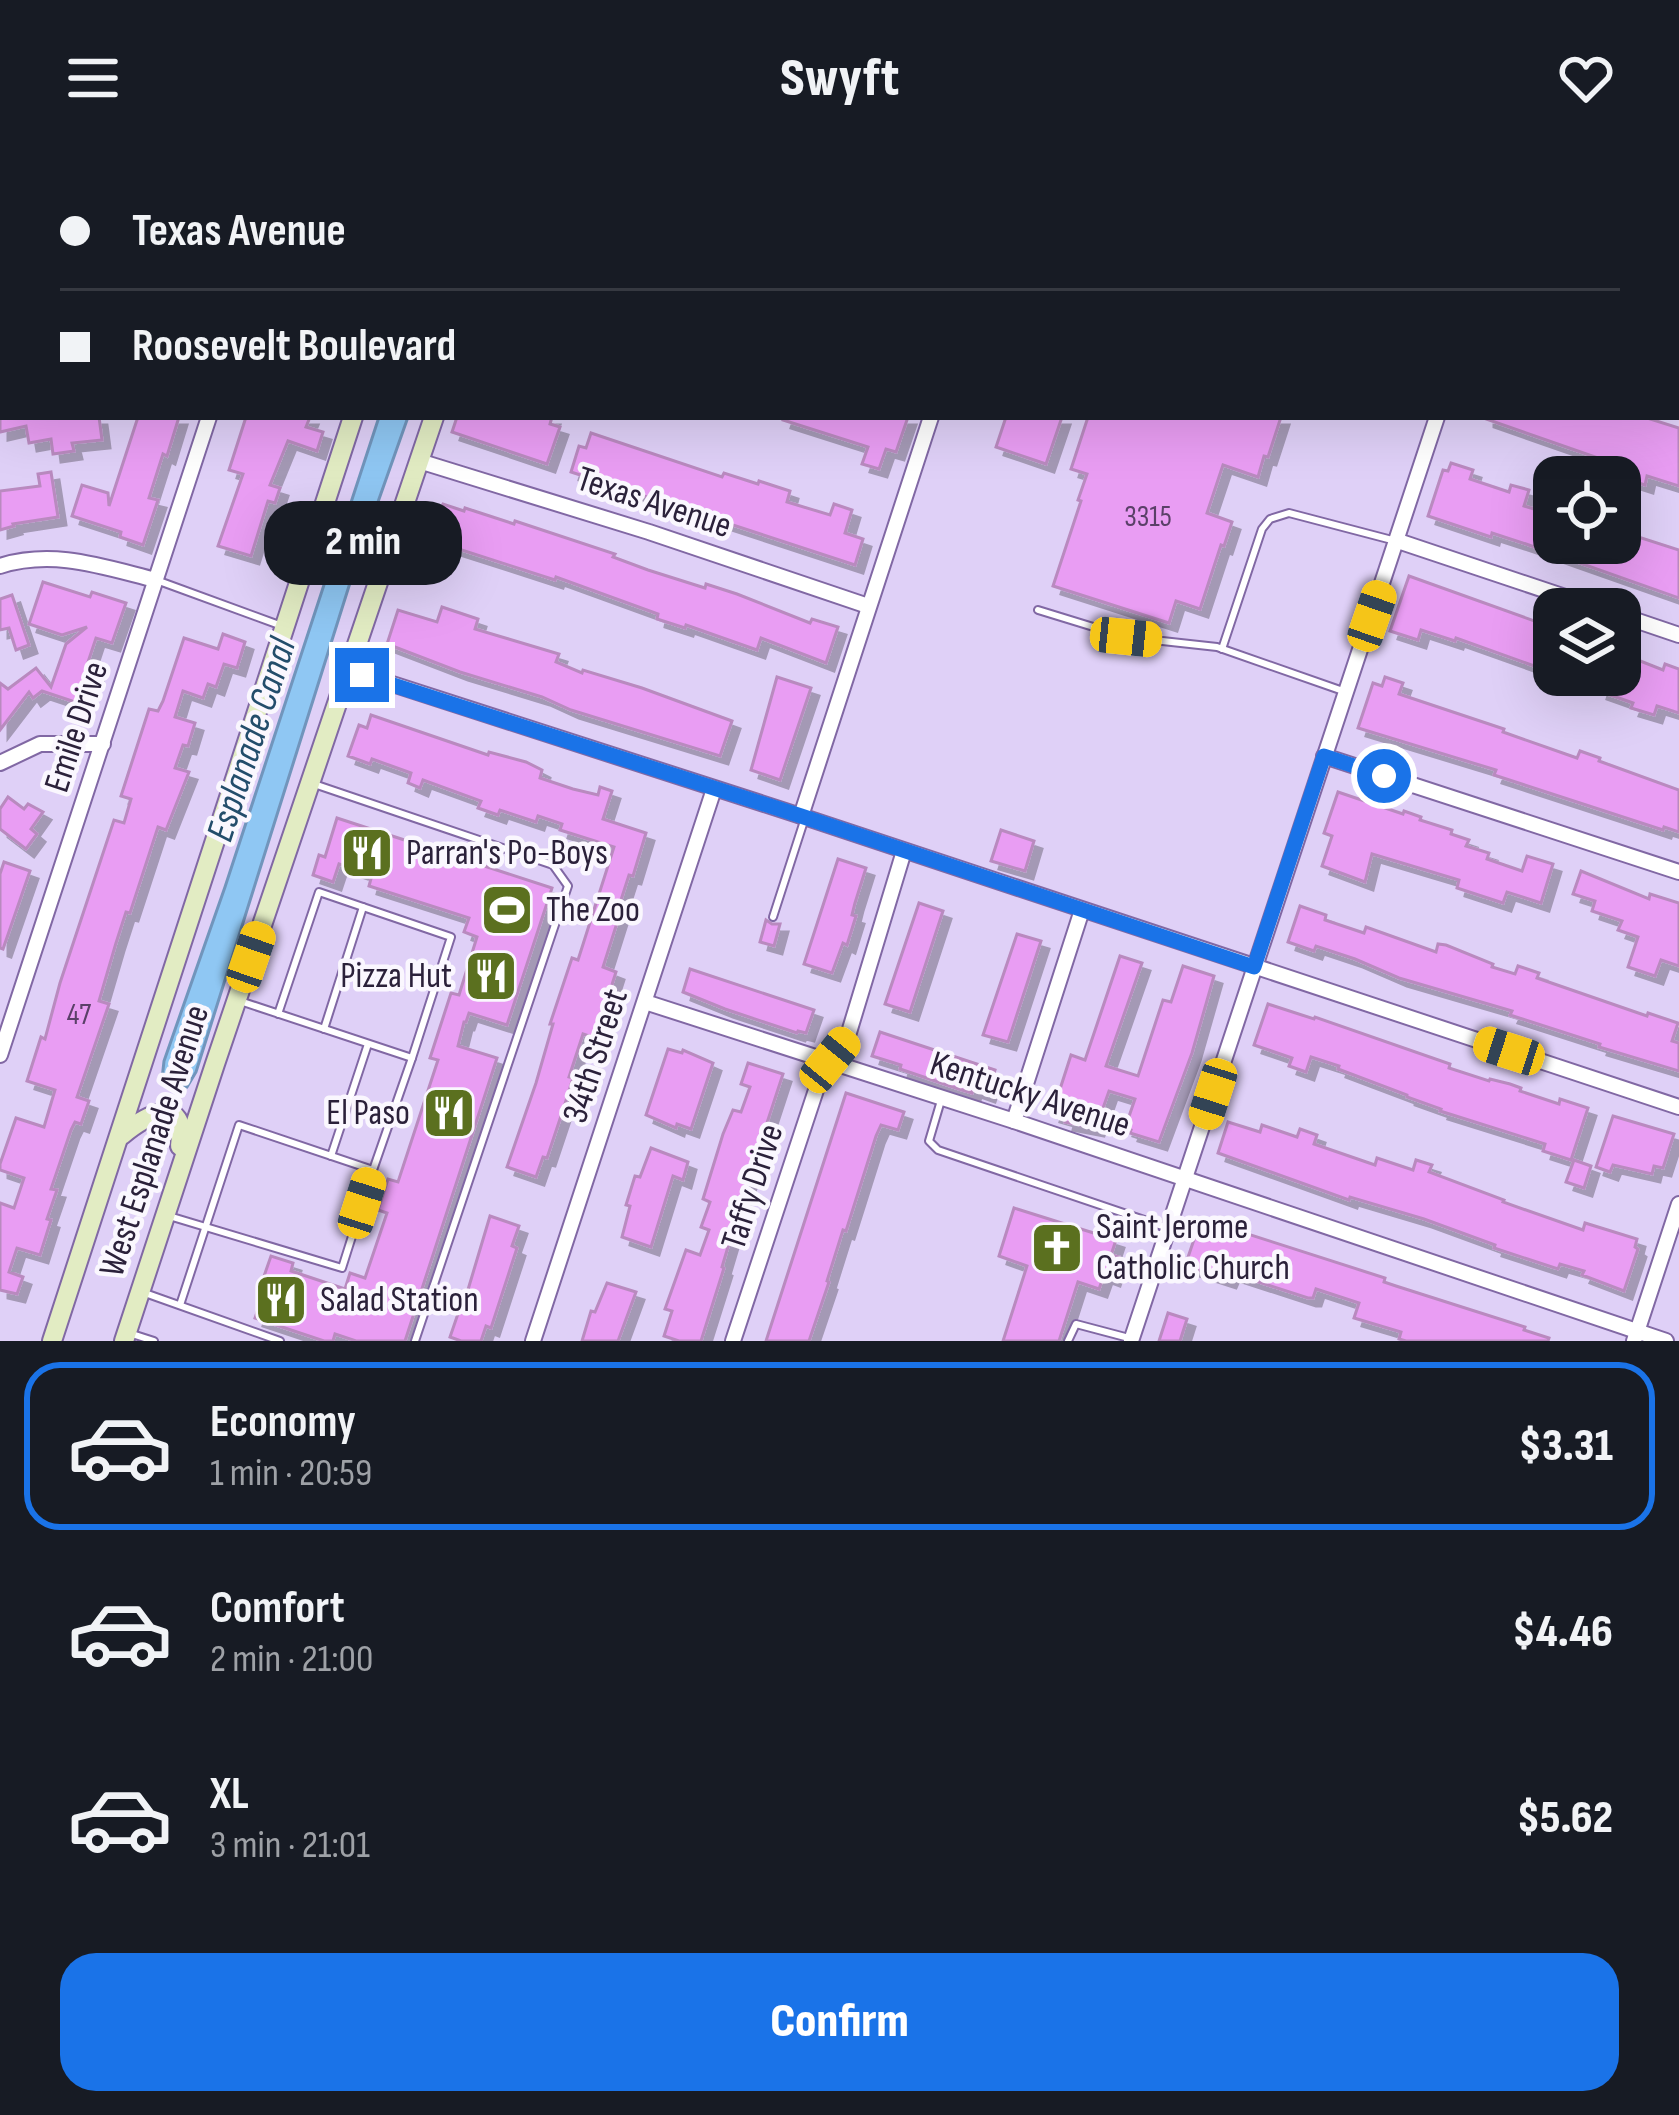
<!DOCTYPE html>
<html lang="en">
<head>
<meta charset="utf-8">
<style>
	:root { --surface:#171b24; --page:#20242c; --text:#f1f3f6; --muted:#9ea1a6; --line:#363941; --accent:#1a73e8 }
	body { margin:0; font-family:"Sofia Sans Condensed",sans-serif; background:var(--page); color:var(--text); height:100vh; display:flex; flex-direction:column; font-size:45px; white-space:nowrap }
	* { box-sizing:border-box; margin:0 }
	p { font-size:39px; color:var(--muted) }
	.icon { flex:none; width:66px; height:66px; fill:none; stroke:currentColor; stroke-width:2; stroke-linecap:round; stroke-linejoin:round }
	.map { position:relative; height:1185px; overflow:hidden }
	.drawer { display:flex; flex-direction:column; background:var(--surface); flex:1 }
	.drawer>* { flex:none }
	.top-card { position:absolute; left:0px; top:0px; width:1680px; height:264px; box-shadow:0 12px 48px #0002; display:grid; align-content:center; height:264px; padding:0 60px; background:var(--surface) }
	.tools { position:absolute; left:1533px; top:300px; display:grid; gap:24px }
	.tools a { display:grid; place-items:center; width:108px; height:108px; border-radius:24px; background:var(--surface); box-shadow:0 12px 48px #0002; font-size:60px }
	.end { position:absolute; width:54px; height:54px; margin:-27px; border:15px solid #1a73e8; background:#fff; box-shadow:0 0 0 6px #fff }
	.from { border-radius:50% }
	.bubble { position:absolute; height:84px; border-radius:36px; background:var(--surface); box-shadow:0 12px 48px #0002; font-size:39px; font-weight:800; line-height:84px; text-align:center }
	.car { position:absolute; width:36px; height:72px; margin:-36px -18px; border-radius:15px; box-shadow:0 0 9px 3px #0007; background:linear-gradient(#f5c518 24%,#345 0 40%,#f5c518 0 76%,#345 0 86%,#f5c518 0) }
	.top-card b { display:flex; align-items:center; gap:42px; height:114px; font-size:45px }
	.top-card b+b { border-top:3px solid var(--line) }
	.top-card i { width:30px; height:30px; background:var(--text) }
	ul { padding:21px 0 0; list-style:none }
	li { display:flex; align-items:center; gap:36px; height:168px; margin:0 24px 18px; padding:0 36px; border:6px solid transparent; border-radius:36px }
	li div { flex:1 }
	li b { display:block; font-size:45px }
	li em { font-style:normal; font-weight:800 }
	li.active { border-color:var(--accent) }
	li>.icon { width:108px; height:108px; stroke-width:1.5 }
	.action { display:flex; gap:24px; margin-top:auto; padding:24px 60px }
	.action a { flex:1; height:138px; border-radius:36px; background:var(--accent); color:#fff; font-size:48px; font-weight:800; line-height:138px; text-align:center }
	header { display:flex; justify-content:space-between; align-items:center; height:156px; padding:0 60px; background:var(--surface); font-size:54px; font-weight:800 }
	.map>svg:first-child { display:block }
	.water { fill:#8fc7f3; stroke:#7195bc; stroke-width:3 }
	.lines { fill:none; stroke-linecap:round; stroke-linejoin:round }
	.canal { stroke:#8fc7f3; stroke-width:16 }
	.building { fill:#e99df3; stroke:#b98abf; stroke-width:3; filter:url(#shadow) }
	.lane-casing { stroke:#8168a4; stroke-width:10 }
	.street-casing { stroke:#8168a4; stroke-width:18 }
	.secondary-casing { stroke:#8168a4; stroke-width:22 }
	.lane { stroke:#fff; stroke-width:6 }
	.street { stroke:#fff; stroke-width:14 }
	.secondary { stroke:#e2ecc3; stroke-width:18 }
	.route { stroke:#1a73e8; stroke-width:15 }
	.labels { text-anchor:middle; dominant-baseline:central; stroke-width:9; stroke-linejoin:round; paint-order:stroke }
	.number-label { font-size:30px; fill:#5a4068 }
	.street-label { font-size:36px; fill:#2b213a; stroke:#faf7fe }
	.poi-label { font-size:36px; fill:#2b213a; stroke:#faf7fe; text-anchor:start }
	.water-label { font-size:39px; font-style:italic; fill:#234d6b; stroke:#faf7fe }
</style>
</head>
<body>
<header><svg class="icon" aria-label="menu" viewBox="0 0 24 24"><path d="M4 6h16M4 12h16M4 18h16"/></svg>Swyft<svg class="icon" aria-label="heart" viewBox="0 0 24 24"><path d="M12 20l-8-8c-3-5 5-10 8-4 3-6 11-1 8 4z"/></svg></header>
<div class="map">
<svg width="1679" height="1185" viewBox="0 0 1679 1185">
	<defs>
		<filter id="shadow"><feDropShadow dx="8" dy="8" stdDeviation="0" flood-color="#0004"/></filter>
	</defs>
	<rect width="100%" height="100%" fill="#dfd0f7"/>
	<path class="water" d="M379,261H408L355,411L196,916L187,931L162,923L164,905L225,731Z"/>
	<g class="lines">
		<path class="canal" d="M477,3L478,0"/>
	</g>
	<g class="building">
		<path d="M0,261H99L102,284L72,287L74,295L53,298L51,283L29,287L26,270L0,276Z"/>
		<path d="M138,261H179L167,300L163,298L149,342L158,344L143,389L120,381L121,376L72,360L82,329L108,337L109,350Z"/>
		<path d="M246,261H310L306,271L323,276L317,295L288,285L270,329L280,332L275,347L268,345L251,400L218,390L243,318L229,314Z"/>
		<path d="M457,261H552L550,268L560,271L547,308L452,276Z"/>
		<path d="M784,261H908L896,296L886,293L879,313L862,308L868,291L783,264Z"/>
		<path d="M1006,261H1062L1046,308L996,291Z"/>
		<path d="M1088,261H1281L1268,301L1264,300L1258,321L1223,309L1207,357L1232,366L1224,390L1221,389L1200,453L1176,445L1169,467L1053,430L1081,345L1078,344L1087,318L1071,313Z"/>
		<path d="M1486,261H1644L1679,272V330L1647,320L1645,329L1620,321H1606L1610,311L1597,306L1598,302L1486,263Z"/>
		<path d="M591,277L722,321L724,317L758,328L759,325L790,335L787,346L830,359L834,348L852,354L845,377L863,383L855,409L571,316L579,290L586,292Z"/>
		<path d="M1451,307L1473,314L1470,323L1509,336L1511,329L1529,334L1524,350L1554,359V387H1620V375L1679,394V442L1526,388L1492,377L1491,381L1428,360L1443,314L1448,315Z"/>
		<path d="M51,316L58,361L13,368L14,370L0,374V335L40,330L38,318Z"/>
		<path d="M428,347L441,352L443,348L464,355L465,352L514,368L515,365L615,398L613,401L648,414L705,432L706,428L737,438L810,467L812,463L838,471L826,507L761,482L757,494L686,469L685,472L657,463L658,458L556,421L555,424L443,388L442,392L430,388L432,381L418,377Z"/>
		<path d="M1409,420L1554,472V517L1456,482L1455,485L1421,474L1418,484L1390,475Z"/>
		<path d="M43,426L90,441L92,436L126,447L112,487L96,482L86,512L96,515L84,549L42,535L33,542L29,536L0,574V527L8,533L36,512L51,531L66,488L87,471L62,479L29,468Z"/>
		<path d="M12,439L29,489L16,494L9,472L0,474V443Z"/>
		<path d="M442,451L478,463L475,473L559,498L556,506L582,517L583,514L642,532L732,565L720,600L571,554L542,541L460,516L387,488L398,454L437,466Z"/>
		<path d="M223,478L245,486L237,512L224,508L216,531L208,528L203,542L183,535L175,561L195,567L188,590L183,589L175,612L189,616L166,674L158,671L130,757L126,756L116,787L99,845L109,848L77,941L89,945L81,968L75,966L71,974L51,1033L57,1034L47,1063L51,1064L40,1099L17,1092L9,1116L23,1121L17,1138L0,1134V1047L14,1052L24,1022L0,1014V1008L16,962L44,971L55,934L27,925L41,881L45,883L60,827L114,664L124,667L131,643L121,640L149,553L158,555L163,545L184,482L218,493Z"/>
		<path d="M1620,497L1663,514L1665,508L1679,513V557L1657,550L1654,559L1631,552L1633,547L1599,535L1604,519H1620Z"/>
		<path d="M777,521L811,532L780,624L751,614Z"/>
		<path d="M1385,521L1403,527L1399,538L1504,573L1503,576L1577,602L1580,595L1600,602L1599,605L1679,634V676L1664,671L1663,674L1494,619L1496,614L1358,572L1373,527L1382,530Z"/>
		<path d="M371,559L488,599L489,596L526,606L542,614L540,622L573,633L598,639L600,631L612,635L603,663L646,677L633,720L629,719L620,747L623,748L603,811L616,816L595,882L583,878L569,921L573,922L564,951L547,1002L543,1001L536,1021L507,1011L536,927L553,868H550L572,802L578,804L614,691L560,674L562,668L538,660L536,666L500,654L498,659L478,652L481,645L423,624L420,632L408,627L411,617L372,603L370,608L348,600L359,569L367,572Z"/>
		<path d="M1338,636L1403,658L1404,655L1421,661L1420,664L1452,674L1451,678L1469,684L1466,690L1489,697L1487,703L1522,715L1527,700L1553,708L1541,747L1507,736L1503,747L1457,732L1459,724L1372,698L1365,726L1322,710L1332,680L1324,677Z"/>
		<path d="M8,641L24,653L28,648L43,656L31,673L37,678L26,693L0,673V653Z"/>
		<path d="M337,662L552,732L507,869L469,857L466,866H464L458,890L497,902L405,1185H356L335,1178L333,1185H324L255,1162L268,1124L263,1123L271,1100L293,1107L291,1115L345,1133L350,1117L365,1122L387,1057L378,1054L388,1023L398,1026L438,904L430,902L451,837L459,839L477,781L464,776L469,762L369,730L372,719L339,708L333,726L313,719L319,699L325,701Z"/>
		<path d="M1001,674L1034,685L1025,715L991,705Z"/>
		<path d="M838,703L866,712L855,747L852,759L856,760L847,789L843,787L832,817L804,808Z"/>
		<path d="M4,706L30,715L3,793L0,792V718Z"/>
		<path d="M1581,715L1649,743L1650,738L1679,747V810L1661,804L1655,820L1628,811L1638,781L1618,774L1622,765L1592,755L1595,745L1573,738Z"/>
		<path d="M919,747L943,755L910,856L885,848Z"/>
		<path d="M1300,750L1326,759L1325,764L1364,777L1366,771L1436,796L1438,788L1446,789L1493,808L1492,811L1515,818L1518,810L1539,817L1537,822L1647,860L1648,857L1678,867L1672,885L1679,887V915L1599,891L1600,888L1510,859L1512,855L1399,822L1355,803L1316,790L1314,795L1288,786Z"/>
		<path d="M766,764L772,768H780L774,790L760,786Z"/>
		<path d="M1017,778L1041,785L1008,886L983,879Z"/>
		<path d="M1120,800L1142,807L1106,910L1138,920L1163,844L1171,846L1183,810L1214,820L1192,897L1159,986L1130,977L1131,974L1125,972L1135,943L1109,935L1096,972L1065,966L1066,962L1052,958L1071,899L1085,904Z"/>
		<path d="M690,813L814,854L806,877L798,875L797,877L725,853L683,836Z"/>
		<path d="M1268,848L1314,863L1315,861L1450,908L1449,912L1489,925L1490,923L1510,928L1521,932L1520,935L1559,948L1560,943L1588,952L1571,1004L1543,995L1545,988L1440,955L1441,953L1407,941V939L1338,913L1339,910L1311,901L1306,916L1289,910L1292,902L1254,889Z"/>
		<path d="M880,876L995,914L987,938L973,933L972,937L956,932L900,913L901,909L872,900Z"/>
		<path d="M668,893L682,897L683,894L713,907L691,973L677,968L676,972L646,959Z"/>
		<path d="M748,907L783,918L744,1037L722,1111L724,1112L701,1185H679L664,1180L672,1155L665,1153L686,1094L700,1099L709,1074L701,1071L710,1046L703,1043L723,978L733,954L741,956L750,931L741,928Z"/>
		<path d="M846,937L904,956L898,974L881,969L876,980L846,1075L843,1074L827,1125L829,1126L809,1185H766Z"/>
		<path d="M1613,960L1674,978L1663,1012L1654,1010L1652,1018L1613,1009L1610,1016L1596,1011Z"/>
		<path d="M1228,966L1260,976L1262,969L1297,981L1300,973L1317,979L1314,988L1375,1009L1377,1002L1413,1014L1416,1004L1432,1009L1429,1016L1504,1044L1503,1046L1583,1074L1585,1067L1637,1083L1635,1091L1638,1093L1624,1135L1582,1119L1584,1115L1560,1108L1558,1113L1494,1092L1495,1089L1424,1063L1350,1041L1349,1044L1218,997Z"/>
		<path d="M651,992L688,1006L683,1024L673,1020L651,1091L622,1081L630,1050L626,1049L635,1020L640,1021Z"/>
		<path d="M1574,1004L1591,1010L1584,1032L1566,1026Z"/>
		<path d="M1014,1052L1116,1084L1111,1099L1119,1101L1112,1122L1104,1119L1099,1133L1078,1126L1059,1185H1003L1027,1110L999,1100Z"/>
		<path d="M490,1060L519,1070L512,1090L517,1092L491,1172L486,1170L481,1185H461L450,1181L462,1146L464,1147Z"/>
		<path d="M1201,1063L1385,1122L1384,1126L1396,1130L1525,1171L1524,1174L1549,1182L1548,1185H1406L1399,1183L1401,1176L1354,1162L1359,1147L1316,1133L1313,1142H1308L1231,1117L1228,1124L1185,1110Z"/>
		<path d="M607,1127L636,1136L618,1185H582L591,1155L595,1156Z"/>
		<path d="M1168,1157L1187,1163L1180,1185H1159Z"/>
	</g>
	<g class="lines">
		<g class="lane-casing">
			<g id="lane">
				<path d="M159,425L282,470"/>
				<path d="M1038,454L1126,481L1217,491L1343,535"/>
				<path d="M1222,493L1262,373L1270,363L1289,357L1392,384"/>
				<path d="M314,628L553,709L568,730L415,1185"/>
				<path d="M773,761L804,665"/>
				<path d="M240,845L412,902L451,781L319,736L278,858"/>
				<path d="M324,873L363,751"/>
				<path d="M942,941L929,985L938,994L1165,1071"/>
				<path d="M331,1000L368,888"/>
				<path d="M169,1060L342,1112L373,1014"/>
				<path d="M142,1136L280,1185"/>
				<path d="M180,1149L239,969L373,1014L412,902"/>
				<path d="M129,1177L154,1185"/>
				<path d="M1068,1185L1076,1168L1129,1182"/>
			</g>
		</g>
		<g class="street-casing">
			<g id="street">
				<path d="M934,0L943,3"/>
				<path d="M1654,0L1664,3"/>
				<path d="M295,3L296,0"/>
				<path d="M1017,3L1018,0"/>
				<path d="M1520,3L1521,0"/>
				<path d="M1677,7L1679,8"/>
				<path d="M0,38L3,37"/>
				<path d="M0,222L3,221"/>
				<path d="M1677,244L1679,245"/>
				<path d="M419,305L649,376L868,450"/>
				<path d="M1398,385L1601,453"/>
				<path d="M0,410C54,393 103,411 156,424"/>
				<path d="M1620,459L1679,479"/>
				<path d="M349,514L801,660L1679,951"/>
				<path d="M1324,600L1679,716"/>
				<path d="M0,607L40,588H103"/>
				<path d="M801,660L931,261"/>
				<path d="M645,846L1014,965L1666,1185"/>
				<path d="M0,899L209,261"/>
				<path d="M1014,965L1082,754"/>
				<path d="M533,1185L714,633"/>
				<path d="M733,1185L820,922L830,905L847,883L904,695"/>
				<path d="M1131,1185L1437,261"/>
				<path d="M1634,1185L1679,1048"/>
			</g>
		</g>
		<g class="secondary-casing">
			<g id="secondary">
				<path d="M437,3L438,0"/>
				<path d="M519,3L520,0"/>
				<path d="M122,979C145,960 187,936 180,990"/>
				<path d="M52,1185L353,261"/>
				<path d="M124,1185L215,908L434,261"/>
			</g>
		</g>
		<use href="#lane" class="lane"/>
		<use href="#street" class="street"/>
		<use href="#secondary" class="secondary"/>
	</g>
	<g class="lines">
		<path class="route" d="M362,519L801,660L1254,811L1324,600L1384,620"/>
	</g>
	<defs>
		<g id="restaurant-square" transform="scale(2.7)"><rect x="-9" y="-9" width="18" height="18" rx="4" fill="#5b701f" stroke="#faf7fe"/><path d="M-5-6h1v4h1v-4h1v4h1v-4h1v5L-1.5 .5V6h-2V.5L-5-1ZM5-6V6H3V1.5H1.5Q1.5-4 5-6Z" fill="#fff"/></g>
		<g id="stadium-square" transform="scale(2.7)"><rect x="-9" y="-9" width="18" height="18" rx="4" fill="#5b701f" stroke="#faf7fe"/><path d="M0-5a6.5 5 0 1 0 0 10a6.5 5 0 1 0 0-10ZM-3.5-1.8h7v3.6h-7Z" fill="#fff"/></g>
		<g id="church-square" transform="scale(2.7)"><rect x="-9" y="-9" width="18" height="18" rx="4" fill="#5b701f" stroke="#faf7fe"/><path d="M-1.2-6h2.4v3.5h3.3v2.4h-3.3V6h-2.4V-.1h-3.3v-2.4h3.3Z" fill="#fff"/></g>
	</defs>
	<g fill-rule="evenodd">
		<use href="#restaurant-square" x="367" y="697"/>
		<use href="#stadium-square" x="507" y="754"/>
		<use href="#restaurant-square" x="491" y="820"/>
		<use href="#restaurant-square" x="449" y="957"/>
		<use href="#church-square" x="1057" y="1092"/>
		<use href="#restaurant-square" x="281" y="1144"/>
	</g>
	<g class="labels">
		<g class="number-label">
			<text x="1148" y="361">3315</text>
			<text x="79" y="859">47</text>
		</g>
		<g class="street-label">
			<text transform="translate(654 347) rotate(18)">Texas Avenue</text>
			<text transform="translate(77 571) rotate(-72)">Emile Drive</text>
			<text transform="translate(596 900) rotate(-72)">34th Street</text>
			<text transform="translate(1030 939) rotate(18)">Kentucky Avenue</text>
			<text transform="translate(155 985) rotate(-72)">West Esplanade Avenue</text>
			<text transform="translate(753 1031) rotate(-72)">Taffy Drive</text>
		</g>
		<g class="poi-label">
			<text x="406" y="697">Parran's Po-Boys</text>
			<text x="546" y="754">The Zoo</text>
			<text x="452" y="820" text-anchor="end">Pizza Hut</text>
			<text x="410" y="957" text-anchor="end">El Paso</text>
			<text x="1096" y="1071">Saint Jerome<tspan x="1096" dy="41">Catholic Church</tspan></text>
			<text x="320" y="1144">Salad Station</text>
		</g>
		<g class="water-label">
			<text transform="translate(252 584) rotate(-72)">Esplanade Canal</text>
		</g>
	</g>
</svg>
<div class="tools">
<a><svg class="icon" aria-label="locate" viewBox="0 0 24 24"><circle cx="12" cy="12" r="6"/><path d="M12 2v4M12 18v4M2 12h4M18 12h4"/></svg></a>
<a><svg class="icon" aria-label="layers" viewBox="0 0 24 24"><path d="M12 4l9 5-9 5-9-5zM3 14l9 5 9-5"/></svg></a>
</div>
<i class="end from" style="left:1384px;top:620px"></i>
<i class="end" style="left:362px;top:519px"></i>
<div class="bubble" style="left:264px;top:345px;width:198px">2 min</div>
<i class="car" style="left:1372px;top:460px;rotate:19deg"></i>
<i class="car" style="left:1126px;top:481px;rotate:96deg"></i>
<i class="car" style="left:251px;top:801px;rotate:19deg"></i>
<i class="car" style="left:1509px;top:895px;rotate:288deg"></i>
<i class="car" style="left:830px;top:904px;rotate:39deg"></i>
<i class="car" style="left:1213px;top:938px;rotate:198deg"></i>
<i class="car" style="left:362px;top:1047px;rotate:18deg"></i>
<div class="top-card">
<b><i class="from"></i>Texas Avenue</b>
<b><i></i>Roosevelt Boulevard</b>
</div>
</div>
<section class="drawer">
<ul>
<li class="active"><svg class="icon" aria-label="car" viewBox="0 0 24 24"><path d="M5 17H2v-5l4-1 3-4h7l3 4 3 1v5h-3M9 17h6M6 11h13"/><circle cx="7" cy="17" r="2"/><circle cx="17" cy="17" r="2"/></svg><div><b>Economy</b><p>1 min · 20:59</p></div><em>$3.31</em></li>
<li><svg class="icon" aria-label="car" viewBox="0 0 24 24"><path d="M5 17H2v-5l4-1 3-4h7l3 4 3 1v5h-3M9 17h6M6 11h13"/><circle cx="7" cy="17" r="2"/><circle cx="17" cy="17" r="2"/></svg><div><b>Comfort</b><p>2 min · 21:00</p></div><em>$4.46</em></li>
<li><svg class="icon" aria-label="car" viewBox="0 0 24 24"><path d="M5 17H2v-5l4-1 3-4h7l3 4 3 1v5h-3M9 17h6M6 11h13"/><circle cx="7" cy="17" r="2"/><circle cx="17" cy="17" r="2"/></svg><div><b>XL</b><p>3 min · 21:01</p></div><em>$5.62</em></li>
</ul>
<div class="action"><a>Confirm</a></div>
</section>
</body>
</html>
